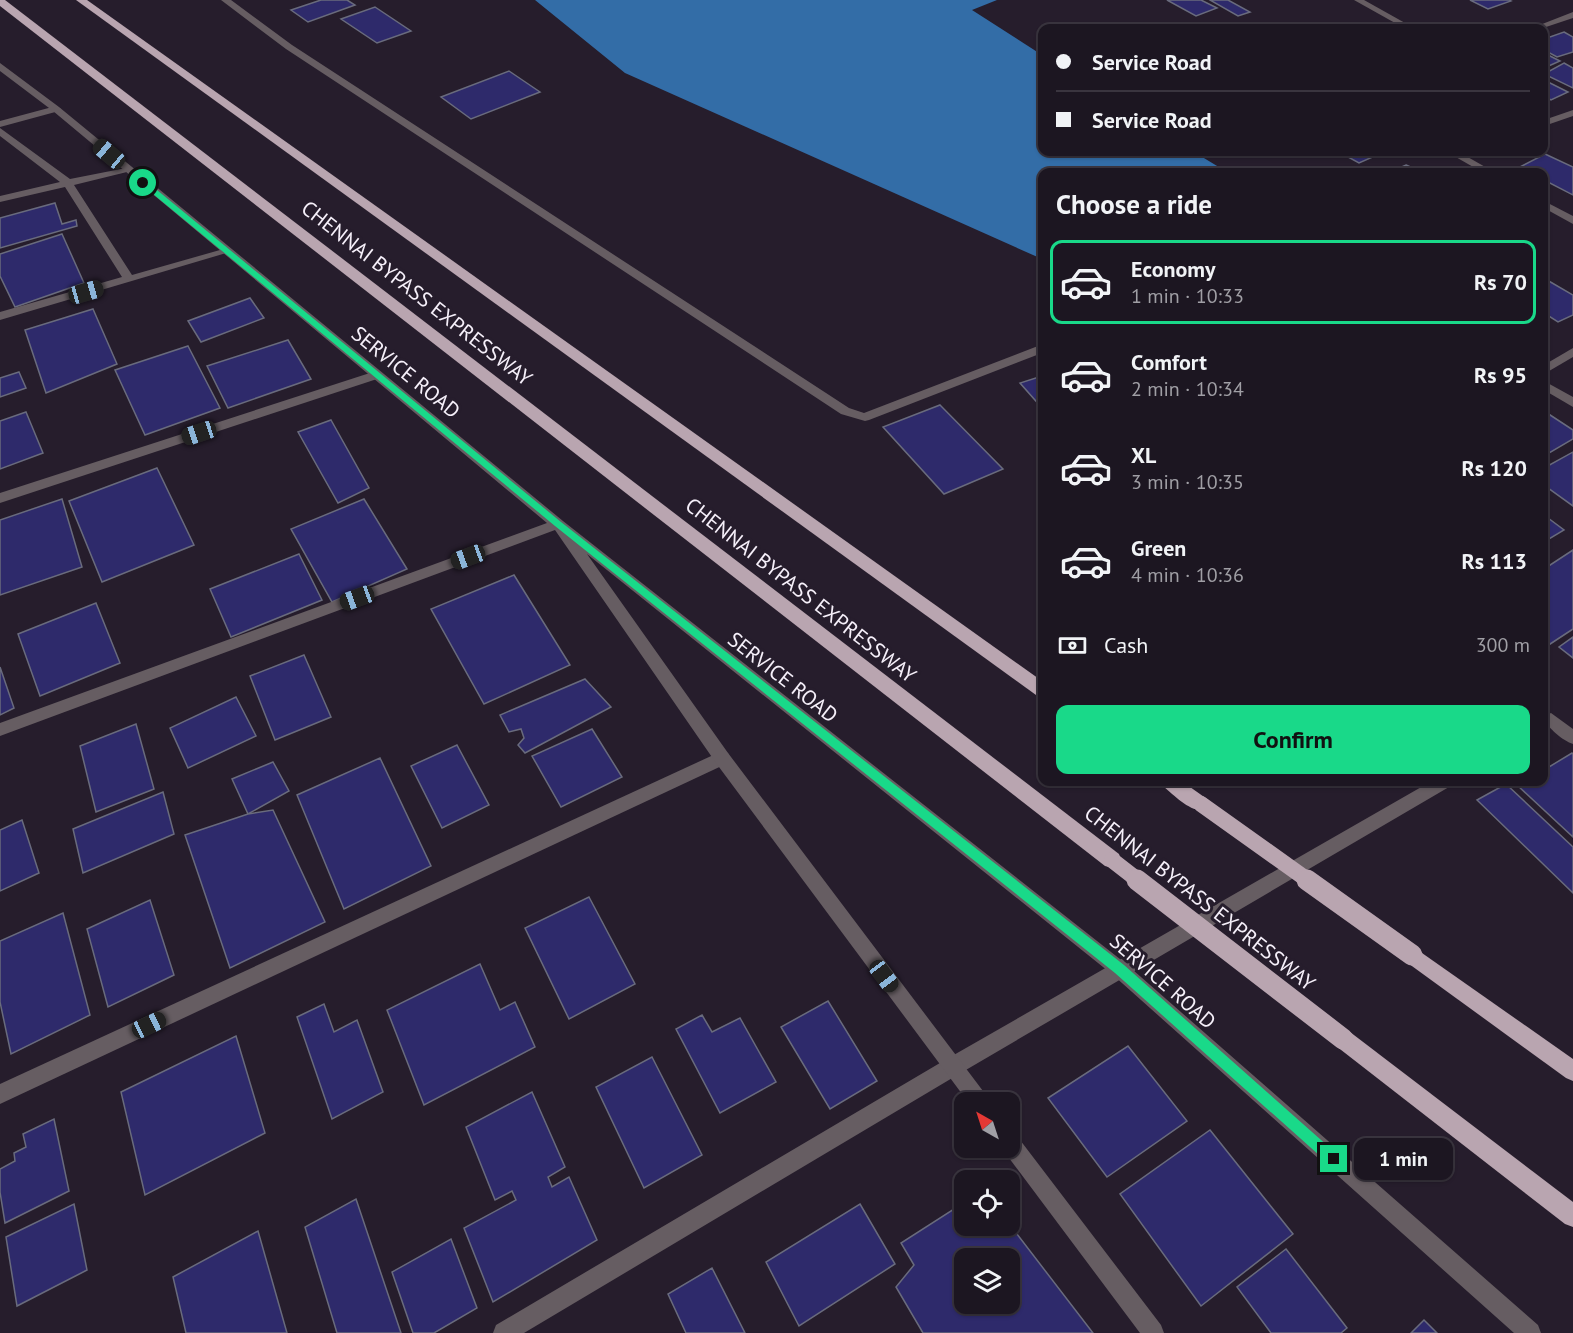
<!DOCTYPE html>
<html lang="en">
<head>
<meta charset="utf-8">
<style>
	:root { --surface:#1c1621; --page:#251f2a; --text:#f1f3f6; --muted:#a09fa5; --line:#3a353f; --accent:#19d989 }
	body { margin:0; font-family:"PT Sans",sans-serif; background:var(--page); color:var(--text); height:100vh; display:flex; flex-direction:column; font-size:22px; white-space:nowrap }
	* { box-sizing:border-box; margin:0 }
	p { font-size:20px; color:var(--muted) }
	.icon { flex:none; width:33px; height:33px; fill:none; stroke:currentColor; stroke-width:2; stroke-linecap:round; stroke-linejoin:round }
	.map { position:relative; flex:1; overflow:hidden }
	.sheet { position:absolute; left:1038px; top:168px; width:510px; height:618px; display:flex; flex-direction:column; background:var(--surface); border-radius:12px; box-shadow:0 2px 4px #0004,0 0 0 2px var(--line) }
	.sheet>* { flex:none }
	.hud { position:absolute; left:1038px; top:24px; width:510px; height:132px; border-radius:12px; box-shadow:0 2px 4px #0004,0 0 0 2px var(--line); display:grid; align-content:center; height:132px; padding:0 18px; background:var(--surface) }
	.needle { width:39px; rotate:321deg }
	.fabs { position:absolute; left:954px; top:1092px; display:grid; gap:12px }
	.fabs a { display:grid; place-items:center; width:66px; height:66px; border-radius:12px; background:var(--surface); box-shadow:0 2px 4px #0004,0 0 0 2px var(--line); font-size:30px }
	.end { position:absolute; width:27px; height:27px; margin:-14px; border:8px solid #19d989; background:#111; box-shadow:0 0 0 3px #111 }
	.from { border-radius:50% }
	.bubble { position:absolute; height:42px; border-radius:12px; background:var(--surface); box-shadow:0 2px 4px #0004,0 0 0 2px var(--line); font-size:20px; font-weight:600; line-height:42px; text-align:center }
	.car { position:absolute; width:18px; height:36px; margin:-18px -9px; border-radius:8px; box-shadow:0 0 4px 2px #0007; background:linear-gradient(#222 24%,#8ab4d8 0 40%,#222 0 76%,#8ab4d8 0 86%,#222 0) }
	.hud b { display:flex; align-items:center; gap:21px; height:57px; font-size:22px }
	.hud b+b { border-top:2px solid var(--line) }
	.hud i { width:15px; height:15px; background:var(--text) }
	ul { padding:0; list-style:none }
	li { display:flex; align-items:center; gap:18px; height:84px; margin:0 12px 9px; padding:0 6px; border:3px solid transparent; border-radius:12px }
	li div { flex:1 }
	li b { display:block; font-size:22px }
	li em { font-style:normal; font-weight:600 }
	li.on { border-color:var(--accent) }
	li>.icon { width:54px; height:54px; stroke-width:1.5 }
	h2 { padding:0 18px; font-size:27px; line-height:72px }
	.pay { display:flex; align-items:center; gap:15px; height:66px; padding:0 18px; font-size:22px }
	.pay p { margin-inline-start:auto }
	.cta { display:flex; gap:12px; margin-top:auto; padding:12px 18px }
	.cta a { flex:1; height:69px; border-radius:12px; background:var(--accent); color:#111; font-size:24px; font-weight:600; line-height:69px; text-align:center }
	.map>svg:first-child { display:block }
	.water { fill:#336da7 }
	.building { fill:#2e2a6b; stroke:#696b7d; stroke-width:1.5; fill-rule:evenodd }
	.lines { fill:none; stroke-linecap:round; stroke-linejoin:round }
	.minor { fill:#665d62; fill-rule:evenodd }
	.tertiary { fill:#665d62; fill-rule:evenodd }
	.trunk { fill:#b9a5b0; fill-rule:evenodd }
	.trunk-bridge-far1 { stroke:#b9a5b0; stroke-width:16 }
	.trunk-bridge { stroke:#b9a5b0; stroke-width:21 }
	.route { fill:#19d989 }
	.labels { text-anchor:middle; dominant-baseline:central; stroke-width:6; stroke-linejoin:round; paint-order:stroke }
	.street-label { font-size:21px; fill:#f6f0fa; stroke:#261d2c }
</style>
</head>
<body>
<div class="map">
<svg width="1573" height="1333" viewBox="0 0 1573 1333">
	<rect width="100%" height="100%" fill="#261d2c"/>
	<path class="water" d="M535,0H997L972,10L1042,55V152H1194L1227,172H1042V259L625,73Z"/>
	<g class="building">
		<path d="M321,0H347L355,5L308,22L291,10Z"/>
		<path d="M1167,0H1201L1217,8L1196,16Z"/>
		<path d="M1210,0H1228L1250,12L1238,16Z"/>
		<path d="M1470,0H1509L1511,1L1488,9Z"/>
		<path d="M375,7L411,31L377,43L341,19Z"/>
		<path d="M1564,32L1573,37V52L1557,57L1544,50V39Z"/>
		<path d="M1544,53L1560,61L1544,68Z"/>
		<path d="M1564,63L1573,68V88L1544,74Z"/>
		<path d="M509,71L540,92L471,119L441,97Z"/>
		<path d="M1544,80L1568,92L1551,100L1544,96Z"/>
		<path d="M1339,152H1384L1359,163Z"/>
		<path d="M1545,154L1573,167V195L1544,180V172H1528L1518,168Z"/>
		<path d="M1406,165L1422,172H1390Z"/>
		<path d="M55,203L62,224L76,220L77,226L0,248V218Z"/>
		<path d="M62,234L84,283L15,307L0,276V254Z"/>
		<path d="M1547,280L1573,295V315L1558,322L1544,313V281Z"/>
		<path d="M250,298L264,318L201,342L188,321Z"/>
		<path d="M93,309L117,364L46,393L25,330Z"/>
		<path d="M288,340L311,379L228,408L207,366Z"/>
		<path d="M188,346L220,408L145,435L115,370Z"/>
		<path d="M19,372L26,388L0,397V378Z"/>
		<path d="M1042,376V408L1020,383Z"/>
		<path d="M940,405L1003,469L944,494L883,427Z"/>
		<path d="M1544,411L1573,430V439L1544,456Z"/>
		<path d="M26,412L43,453L0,469V421Z"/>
		<path d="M331,420L369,488L338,503L298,432Z"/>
		<path d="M1573,452V506L1544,485V468Z"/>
		<path d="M157,468L194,545L102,582L69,501Z"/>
		<path d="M62,499L82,567L0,595V520Z"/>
		<path d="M364,499L407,569L332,602L291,529Z"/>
		<path d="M1544,515L1564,530L1544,542Z"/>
		<path d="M1573,550V629L1544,648V569Z"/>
		<path d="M299,554L322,600L231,637L210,589Z"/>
		<path d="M514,575L570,665L484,704L431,609Z"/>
		<path d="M96,603L120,663L40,696L18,634Z"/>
		<path d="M1573,637V658L1559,647Z"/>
		<path d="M304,655L331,717L275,740L250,676Z"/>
		<path d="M0,667L14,708L0,715Z"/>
		<path d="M585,679L611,707L525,753L518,745L524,738L521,729L509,732L500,715Z"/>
		<path d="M236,697L256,736L188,768L170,728Z"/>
		<path d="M136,724L154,789L96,812L80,746Z"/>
		<path d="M592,729L622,777L561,807L532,756Z"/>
		<path d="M457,745L489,805L442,828L411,766Z"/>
		<path d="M1572,753L1573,754V837L1517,785L1523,782H1544V770Z"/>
		<path d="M380,758L431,866L344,909L297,795Z"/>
		<path d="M273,762L289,791L248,814L232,779Z"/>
		<path d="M1506,784L1573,847V893L1477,800Z"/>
		<path d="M163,792L174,834L83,873L73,829Z"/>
		<path d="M273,810L325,922L230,968L185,835L248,814Z"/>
		<path d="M22,820L39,873L0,891V830Z"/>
		<path d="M589,897L635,984L569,1019L525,928Z"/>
		<path d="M150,900L174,975L108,1007L87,929Z"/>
		<path d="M63,913L90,1015L11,1054L0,1002V941Z"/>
		<path d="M480,964L500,1010L515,1002L535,1047L424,1105L387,1010Z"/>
		<path d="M828,1001L877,1081L830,1109L781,1027Z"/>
		<path d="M324,1004L334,1032L357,1020L383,1092L332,1119L297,1017Z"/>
		<path d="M702,1015L712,1032L740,1018L776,1082L720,1113L676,1029Z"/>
		<path d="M236,1036L265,1133L145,1195L121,1092Z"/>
		<path d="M1128,1046L1187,1121L1107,1177L1048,1098Z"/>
		<path d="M652,1057L702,1155L644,1188L596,1087Z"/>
		<path d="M532,1092L565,1167L548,1177L552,1187L569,1177L597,1240L493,1302L464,1228L516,1200L512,1191L495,1200L466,1127Z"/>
		<path d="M54,1119L69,1191L5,1223L0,1192V1169L15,1161L14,1153L26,1147L23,1134Z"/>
		<path d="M1210,1130L1293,1234L1201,1306L1120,1194Z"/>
		<path d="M356,1199L401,1333H337L305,1227Z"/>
		<path d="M74,1204L87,1270L17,1306L6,1237Z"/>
		<path d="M860,1204L895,1264L799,1326L766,1262Z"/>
		<path d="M954,1209L971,1234L985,1226L1010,1225L1093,1333H923L896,1287L914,1265L901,1243ZM964,1258H1010V1304H964Z"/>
		<path d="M258,1231L287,1333H186L173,1277Z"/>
		<path d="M451,1239L477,1308L434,1333H413L392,1272Z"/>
		<path d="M1286,1249L1347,1328L1341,1333H1271L1237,1287Z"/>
		<path d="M712,1268L745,1333H686L668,1294Z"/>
		<path d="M1424,1320L1437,1333H1411Z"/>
	</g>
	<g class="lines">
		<g class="minor">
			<path d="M221,0H231L292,45L849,408L864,413L1038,346L1042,345V353L869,420L865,421L841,414L286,49Z"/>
			<path d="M1354,0H1364L1414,28H1404Z"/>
			<path d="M1573,12V18L1543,28H1532Z"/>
			<path d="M56,106L61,109L59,111L0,127V121Z"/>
			<path d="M1573,110V116L1544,126V120Z"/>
			<path d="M0,128L70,179L131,167V171L74,185L132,275L227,248L233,251L0,320V312L122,277L65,187L0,202V196L60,182L0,136Z"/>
			<path d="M1447,152H1459L1494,172H1482Z"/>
			<path d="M1544,201L1573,216V224L1544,208Z"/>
			<path d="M1573,348V357L1544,374V365Z"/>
			<path d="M376,371L380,372V378L0,503V493Z"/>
			<path d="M1544,381L1573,397V407L1544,390Z"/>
			<path d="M1551,713L1573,729V744C1563,741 1548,728 1544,719L1546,715Z"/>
			<path d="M722,751L728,753L730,758L728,763L0,1104V1084Z"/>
			<path d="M1430,782H1451L1449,787L959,1074L524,1333H493L496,1325L945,1060Z"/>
		</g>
		<g class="tertiary">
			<path d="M0,63L59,107L563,521L1125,963L1538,1325L1541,1333H1514L1113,975L587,554L728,753L986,1095L989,1102H968L716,763L555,530L0,736V723L547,523L53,111L0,71Z"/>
			<path d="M1010,1133L1017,1136L1161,1325L1164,1333H1140L1003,1150L1002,1148H1010Z"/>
		</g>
		<g class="trunk">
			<path d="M0,0H5L1119,854L1121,860L1119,866L1112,868L1105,866L0,6Z"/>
			<path d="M76,0H87L1042,681V697L1036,695Z"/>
			<path d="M1161,782H1183L1207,799L1210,804L1207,809C1193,815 1175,796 1164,787Z"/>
			<path d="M1412,946L1573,1059V1081L1566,1078L1405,961L1402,955L1405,949Z"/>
			<path d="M1343,1029L1350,1032L1573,1202V1227L1565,1224L1336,1046L1333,1039L1336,1032Z"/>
		</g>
		<g class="trunk-bridge-far1">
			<path d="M1201,804L1309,881"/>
			<path d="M1112,860L1139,881"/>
		</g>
		<g class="trunk-bridge">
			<path d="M1137,880L1343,1039"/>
			<path d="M1307,880L1412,955"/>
		</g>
	</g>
	<path class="route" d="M141,181H146L561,522L1124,965L1338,1155L1340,1159L1338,1164L1334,1165L1329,1164L1115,973L555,526L141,184Z"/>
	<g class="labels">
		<g class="street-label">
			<text transform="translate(417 293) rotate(38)">CHENNAI BYPASS EXPRESSWAY</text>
			<text transform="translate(406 372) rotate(39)">SERVICE ROAD</text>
			<text transform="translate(801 590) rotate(38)">CHENNAI BYPASS EXPRESSWAY</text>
			<text transform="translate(783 677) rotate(38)">SERVICE ROAD</text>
			<text transform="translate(1200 898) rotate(38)">CHENNAI BYPASS EXPRESSWAY</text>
			<text transform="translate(1163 981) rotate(41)">SERVICE ROAD</text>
		</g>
	</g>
</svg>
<div class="fabs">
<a><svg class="needle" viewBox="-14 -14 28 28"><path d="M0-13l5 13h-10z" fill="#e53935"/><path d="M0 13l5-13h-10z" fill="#a09fa5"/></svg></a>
<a><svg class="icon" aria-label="locate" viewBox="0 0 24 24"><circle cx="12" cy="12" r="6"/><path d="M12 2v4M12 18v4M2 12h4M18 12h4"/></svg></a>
<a><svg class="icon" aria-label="layers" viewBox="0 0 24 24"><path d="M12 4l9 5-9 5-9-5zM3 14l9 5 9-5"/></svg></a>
</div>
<i class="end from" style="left:143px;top:183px"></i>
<i class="end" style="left:1334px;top:1159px"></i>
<div class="bubble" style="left:1354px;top:1138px;width:99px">1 min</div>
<i class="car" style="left:109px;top:154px;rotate:310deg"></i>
<i class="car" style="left:86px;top:292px;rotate:74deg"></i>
<i class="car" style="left:199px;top:433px;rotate:252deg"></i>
<i class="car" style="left:468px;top:557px;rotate:250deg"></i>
<i class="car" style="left:357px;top:598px;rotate:250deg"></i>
<i class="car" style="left:884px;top:976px;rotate:143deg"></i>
<i class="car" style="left:149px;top:1025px;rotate:65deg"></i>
<div class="hud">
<b><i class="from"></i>Service Road</b>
<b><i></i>Service Road</b>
</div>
<section class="sheet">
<h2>Choose a ride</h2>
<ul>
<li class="on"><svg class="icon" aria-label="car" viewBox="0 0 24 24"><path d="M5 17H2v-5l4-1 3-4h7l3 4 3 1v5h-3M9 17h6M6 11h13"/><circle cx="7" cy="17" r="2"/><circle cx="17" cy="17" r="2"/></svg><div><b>Economy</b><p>1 min · 10:33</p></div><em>Rs 70</em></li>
<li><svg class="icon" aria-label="car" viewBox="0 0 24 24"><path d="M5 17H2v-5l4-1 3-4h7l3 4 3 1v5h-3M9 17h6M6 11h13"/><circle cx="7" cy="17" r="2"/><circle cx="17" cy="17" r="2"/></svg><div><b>Comfort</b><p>2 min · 10:34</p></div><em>Rs 95</em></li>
<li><svg class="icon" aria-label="car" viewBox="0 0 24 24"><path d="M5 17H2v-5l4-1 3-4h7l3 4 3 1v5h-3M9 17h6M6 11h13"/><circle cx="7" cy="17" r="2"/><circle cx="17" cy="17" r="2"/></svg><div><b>XL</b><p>3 min · 10:35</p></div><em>Rs 120</em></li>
<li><svg class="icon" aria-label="car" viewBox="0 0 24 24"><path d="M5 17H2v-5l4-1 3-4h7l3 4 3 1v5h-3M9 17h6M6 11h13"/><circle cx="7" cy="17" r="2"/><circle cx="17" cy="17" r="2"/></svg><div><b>Green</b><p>4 min · 10:36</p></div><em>Rs 113</em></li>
</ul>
<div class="pay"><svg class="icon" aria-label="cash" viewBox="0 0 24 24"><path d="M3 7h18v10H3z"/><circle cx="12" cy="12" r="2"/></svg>Cash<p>300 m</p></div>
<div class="cta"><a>Confirm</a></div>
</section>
</div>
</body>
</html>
